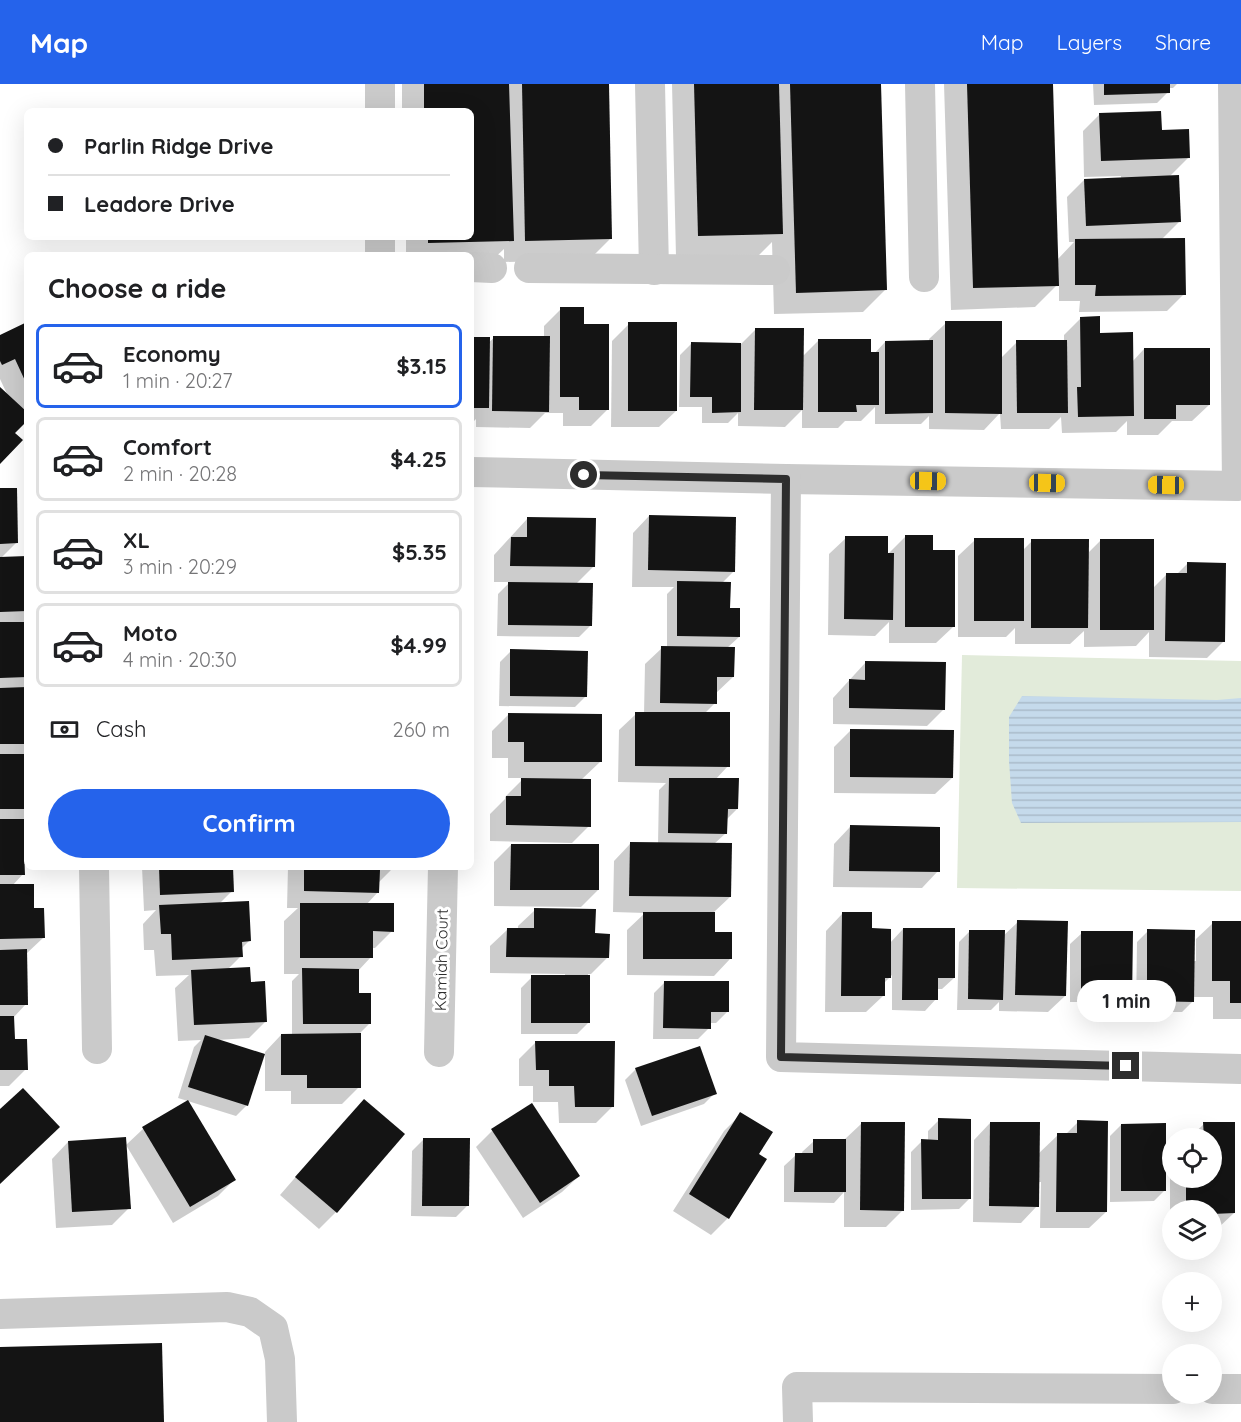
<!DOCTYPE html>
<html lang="en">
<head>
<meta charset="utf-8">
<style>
	:root { --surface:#fff; --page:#f2f2f2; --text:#202124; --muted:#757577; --line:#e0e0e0; --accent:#2563eb }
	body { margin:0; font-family:Quicksand,sans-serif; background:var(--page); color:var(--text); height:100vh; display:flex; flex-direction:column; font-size:22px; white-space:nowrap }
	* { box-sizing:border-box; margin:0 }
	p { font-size:20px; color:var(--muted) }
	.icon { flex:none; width:33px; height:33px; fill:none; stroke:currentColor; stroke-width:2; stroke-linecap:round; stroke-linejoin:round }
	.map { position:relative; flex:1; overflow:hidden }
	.drawer { position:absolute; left:24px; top:168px; width:450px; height:618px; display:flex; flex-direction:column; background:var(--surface); border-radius:9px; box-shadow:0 6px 24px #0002 }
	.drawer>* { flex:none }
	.hud { position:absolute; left:24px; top:24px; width:450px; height:132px; border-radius:9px; box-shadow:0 6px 24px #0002; display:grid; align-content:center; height:132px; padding:0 24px; background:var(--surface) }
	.tools { position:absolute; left:1162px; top:1044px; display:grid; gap:12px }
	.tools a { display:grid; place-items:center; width:60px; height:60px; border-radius:50%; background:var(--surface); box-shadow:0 6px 24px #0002; font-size:30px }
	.end { position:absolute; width:27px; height:27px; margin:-14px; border:8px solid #2d2d2d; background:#fff; box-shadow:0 0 0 3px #fff }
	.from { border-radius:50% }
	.bubble { position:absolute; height:42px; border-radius:21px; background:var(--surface); box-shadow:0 6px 24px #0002; font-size:20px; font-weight:700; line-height:42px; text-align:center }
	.car { position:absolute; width:18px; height:36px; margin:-18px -9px; border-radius:8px; box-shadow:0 0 4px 2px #0007; background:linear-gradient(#f5c518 24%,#345 0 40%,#f5c518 0 76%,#345 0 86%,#f5c518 0) }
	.hud b { display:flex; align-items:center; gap:21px; height:57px; font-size:22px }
	.hud b+b { border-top:2px solid var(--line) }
	.hud i { width:15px; height:15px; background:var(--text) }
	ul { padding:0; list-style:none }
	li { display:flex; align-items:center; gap:18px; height:84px; margin:0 12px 9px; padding:0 12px; border:3px solid var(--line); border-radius:9px }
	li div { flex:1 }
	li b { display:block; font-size:22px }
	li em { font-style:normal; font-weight:700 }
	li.on { border-color:var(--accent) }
	li>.icon { width:54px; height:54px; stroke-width:1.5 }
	h2 { padding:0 24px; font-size:27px; line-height:72px }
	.pay { display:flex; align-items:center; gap:15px; height:66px; padding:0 24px; font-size:22px }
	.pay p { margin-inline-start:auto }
	.action { display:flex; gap:12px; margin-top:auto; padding:12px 24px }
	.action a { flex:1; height:69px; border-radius:36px; background:var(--accent); color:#fff; font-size:24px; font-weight:700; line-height:69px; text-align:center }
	header { display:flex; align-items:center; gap:36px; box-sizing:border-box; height:84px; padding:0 30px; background:var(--accent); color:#fff }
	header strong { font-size:28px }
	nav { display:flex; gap:33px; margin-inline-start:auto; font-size:21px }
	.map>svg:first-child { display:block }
	.green { fill:#e2ebda }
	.water { fill:url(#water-rules) }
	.shadow { fill:#0003 }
	.building { fill:#141414 }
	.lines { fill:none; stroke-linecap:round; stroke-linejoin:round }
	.minor { stroke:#cacaca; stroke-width:30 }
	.route { stroke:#2d2d2d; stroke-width:8 }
	.labels { text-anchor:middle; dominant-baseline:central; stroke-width:6; stroke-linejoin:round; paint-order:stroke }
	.street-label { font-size:16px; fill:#2d2d2d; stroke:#fff }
</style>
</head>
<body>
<header>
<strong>Map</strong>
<nav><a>Map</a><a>Layers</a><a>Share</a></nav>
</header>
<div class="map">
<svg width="1241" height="1338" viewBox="0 0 1241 1338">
	<defs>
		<pattern id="water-rules" width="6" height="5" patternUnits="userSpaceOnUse" patternTransform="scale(1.5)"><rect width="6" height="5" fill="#c5daeb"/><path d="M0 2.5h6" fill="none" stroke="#aabbca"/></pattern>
	</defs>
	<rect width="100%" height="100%" fill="#fff"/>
	<path class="green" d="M962,571L1241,577V807L957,804Z"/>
	<path class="water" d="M1022,612L1217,616L1241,614V738L1021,739L1012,719L1009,677V633Z"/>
	<g class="shadow">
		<path d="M402,0H607L611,154L589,176L504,178V165L490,178L471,171H406V153H471V27H402Z"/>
		<path d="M672,0H880L885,206L863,228L774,230L772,158L759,171L676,173Z"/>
		<path d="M944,0H1051L1057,176L1074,158H1069L1067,113L1084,96L1121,95V92L1084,93L1083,47L1100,30L1160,47L1188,74L1169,93L1179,138L1161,156L1184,210L1167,227L1079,228L1080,217H1059V199L1035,223L951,226Z"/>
		<path d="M1093,0H1177L1173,4H1168V8L1157,19L1094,21Z"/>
		<path d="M561,225L582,242L608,325L591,342H563V329H545L530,344L476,343V335L471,340V254L488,259L494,254H544V242Z"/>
		<path d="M1081,234L1132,278L1144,265L1209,321L1192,337H1172L1158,351H1127V337L1116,348L1062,349L1061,333L1049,345H1001L1000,329L984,346L929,345V332L921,340H875V323L861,337H845L838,344H802V326L785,343L738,342V329L728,339H702V323H679L680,271L691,260H741L756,245L802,273L819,256L870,270H874L885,258H929V255L946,239L1001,274L1017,258L1064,257V251Z"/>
		<path d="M27,240V334L13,349L0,378V305L8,312L0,295V252Z"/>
		<path d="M629,240L676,327L659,343H611L612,257Z"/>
		<path d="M0,406L17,458L1,474H27V536L24,539H27V601L23,605H27V781H23V790L12,802L33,825L43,854L26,870V920L13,934L14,957L26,985L9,1002H0Z"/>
		<path d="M649,432L734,487L722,499L729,526L739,553L727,564L733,593L715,610V619L704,630L728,682L715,696L737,725L726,736V749L714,760L730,813L714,828V849L730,875L714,892L627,891V846L645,829L613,828L614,777L630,760H658L659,706L666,699L618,698L619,646L636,630H644L645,580L662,564H667V510L674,503H632L633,449Z"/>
		<path d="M527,435L594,482L576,500L591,541L579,553L497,552L498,510L510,498H494V471Z"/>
		<path d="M906,452L932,467L953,543L936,559H889V538L875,552L828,551L829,470L846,454L886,472Z"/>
		<path d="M975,456L1023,466L1032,457L1087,470L1100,457L1152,505L1167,490H1177L1188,479L1224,557L1207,574L1149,573V548L1136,562L1084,563V547L1070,560H1015V544L1006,553H958V472Z"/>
		<path d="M511,567L586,612L575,623L499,622L500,578Z"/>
		<path d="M866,578L944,625L927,642L833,640V614Z"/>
		<path d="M509,630L600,678L581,696L589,742L572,759L490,757V730L505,715V713L524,694H508V674H492V647Z"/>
		<path d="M851,646L952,694L935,710L834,709V663Z"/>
		<path d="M850,743L938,787L922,804L833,803L834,760Z"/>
		<path d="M511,761L598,806L581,823L494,822V778Z"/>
		<path d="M142,783H231L232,807L219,820L249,857L241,865V872L227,886L249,899L265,938L249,954L217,956L247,1021L236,1032L178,1014L194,963L201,956L178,957L175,904L189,891L156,892L154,866H144L143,840L156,826L144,827Z"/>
		<path d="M288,783H391V786L378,799V808L366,821L392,847L375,864H371V873L357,888V911L369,940L359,950V1003L342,1020H291V1007H265V968L281,951H292V897L299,890H284V837L298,824H287Z"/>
		<path d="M535,826L594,851L608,873L591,890H588V939L577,950H521V904L532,893L565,892V890L490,889V862L507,846H518V842Z"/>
		<path d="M842,830L890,859L903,845L954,894L942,905H936V915L925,927L892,926V891L883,900V912L866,928H825L826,847Z"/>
		<path d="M1018,838L1065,912L1048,928L999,927V918L991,926H957L959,858L970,847L1003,852Z"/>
		<path d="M1213,839H1241V935H1213V913H1193V917L1182,928H1136L1137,858L1148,847L1193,877H1196V855Z"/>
		<path d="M1082,849L1131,917L1120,928H1093V918H1070V860Z"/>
		<path d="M665,898L727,928L716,939H710L709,944L698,955H653L654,909Z"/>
		<path d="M536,958L613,1022L596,1039H559L558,1018H533V1002H519V975Z"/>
		<path d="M636,985L715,1009L704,1020L641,1042L625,996Z"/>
		<path d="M364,1017L403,1050L336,1128L319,1145L280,1111L347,1034Z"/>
		<path d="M187,1018L234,1096L218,1112L173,1139L126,1061L143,1045Z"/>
		<path d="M741,1030L757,1070L765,1075L728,1134L711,1151L673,1127L724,1047Z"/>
		<path d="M939,1036L970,1114L959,1125L911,1126V1068L922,1057H928V1047Z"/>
		<path d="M1078,1038L1106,1128L1089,1144H1040L1041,1098H1038L1037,1122L1021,1139L973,1138L974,1056L990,1039L1038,1070L1058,1051H1065Z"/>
		<path d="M861,1040L903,1126L886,1143H844V1108L834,1119L784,1118V1082L796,1071H803L802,1068L814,1057L844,1056Z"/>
		<path d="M1204,1040H1233L1234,1129L1217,1145L1212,1146V1126H1173V1146H1170V1076L1173,1073V1094H1212V1054H1189Z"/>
		<path d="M1121,1041L1165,1106L1154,1117L1110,1118V1052Z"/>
		<path d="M492,1047L579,1092L562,1108L523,1134L476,1063Z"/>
		<path d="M423,1056L467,1122L456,1133L411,1132L412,1067Z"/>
		<path d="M68,1058L129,1124L112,1141L56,1144L52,1075Z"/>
	</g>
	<g class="building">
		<path d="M424,0H509L514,157L428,159V153H471V27H424Z"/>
		<path d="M522,0H609L612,155L525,157Z"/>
		<path d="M694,0H779L783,150L698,152Z"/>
		<path d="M790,0H881L887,206L796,209Z"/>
		<path d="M967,0H1053L1059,202L973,204Z"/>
		<path d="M1104,0H1170V9L1104,11Z"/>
		<path d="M1161,27L1162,46L1189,45L1190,74L1101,77L1099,29Z"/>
		<path d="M1179,91L1181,138L1086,142L1084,95Z"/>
		<path d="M1185,154L1186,211L1095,212L1096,201H1075V155Z"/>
		<path d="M560,223H584V240H609V326H579V313H560Z"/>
		<path d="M1100,232V249L1133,248L1134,332L1078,333L1077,303H1081L1080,233Z"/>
		<path d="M945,237H1002V330L945,329Z"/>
		<path d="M27,238V301L15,275L2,281L0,277V251Z"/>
		<rect x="628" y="238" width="49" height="89"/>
		<path d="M755,244H804L803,326H754Z"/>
		<path d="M493,252H550L549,328L492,327Z"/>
		<path d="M471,253H490L489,324H471Z"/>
		<path d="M818,255H871V268H879V321H856L857,328H818Z"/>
		<path d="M933,256V329L885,330V257Z"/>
		<path d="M1016,256H1067L1068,329H1017Z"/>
		<path d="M691,258L741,259V328L712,329V313H690Z"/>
		<path d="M1144,264H1210V321H1176V335H1144Z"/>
		<path d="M0,303L27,328V337L15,349L23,356L0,380Z"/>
		<path d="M0,404H17L18,459L0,460Z"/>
		<path d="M649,431L736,433L735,488L648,486Z"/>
		<path d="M527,433L596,434L595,483L510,482L511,453H527Z"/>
		<path d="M905,451H933V466H955V543H905Z"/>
		<path d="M845,452H888V469H894L893,536L844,535Z"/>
		<rect x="974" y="454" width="50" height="83"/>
		<path d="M1031,455H1089L1088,544H1031Z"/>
		<rect x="1100" y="455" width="54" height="91"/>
		<path d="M27,472V527L0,528V473Z"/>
		<path d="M1187,478L1226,479L1225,558L1165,557L1166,489H1187Z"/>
		<path d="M677,497L731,498L730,524H740V553L677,552Z"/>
		<path d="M508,498L593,499L592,542L508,541Z"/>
		<path d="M0,538H27V593L0,594Z"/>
		<path d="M661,562L735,563L734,593H717V620L660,619Z"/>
		<path d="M510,565L588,567L587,613L510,612Z"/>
		<path d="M865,577L946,578L945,626L849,624V595L865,596Z"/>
		<path d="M27,603V660H0V604Z"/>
		<path d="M635,628H730V683L635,682Z"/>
		<path d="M508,629L602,630V678H524V658H508Z"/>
		<path d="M850,645L954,646L953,694L850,693Z"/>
		<rect x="0" y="670" width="27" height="55"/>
		<path d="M521,694L591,695V743L506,741V712H521Z"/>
		<path d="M669,694H739L738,725H728L727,750L668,749Z"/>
		<path d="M0,735H27V765H24L25,791H0Z"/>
		<path d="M850,741L940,743V788L849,787Z"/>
		<path d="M630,758L732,759L731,813L629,812Z"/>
		<path d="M511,760H599V806H510Z"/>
		<path d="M159,783H233L234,808L160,811Z"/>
		<path d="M304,783H393V786H380L379,809L304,807Z"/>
		<path d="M0,800H34V824H44L45,854L0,855Z"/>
		<path d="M249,817L251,857L242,858L243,873L172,876L171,850H161L159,821Z"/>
		<path d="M300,819H394V848L373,847V874H300Z"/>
		<path d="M534,824L596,825L595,849L610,850L609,874L506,873L507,844H534Z"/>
		<path d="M643,828H715V848H732V875H643Z"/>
		<path d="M842,828H872V844L891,845V894H885V912H841Z"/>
		<path d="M1017,836L1068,837L1066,912L1015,911Z"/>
		<path d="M1212,837H1241V919H1230V897H1212Z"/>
		<path d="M903,844H955V894H938V916H902Z"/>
		<path d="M1147,845L1195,846L1194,918L1147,917Z"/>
		<path d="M969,846H1005L1003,916L968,915Z"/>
		<path d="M1081,847H1133L1132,918H1104L1103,908H1081Z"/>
		<path d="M27,865L28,921H0V866Z"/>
		<path d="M250,883L251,898L265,897L267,938L194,941L191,886Z"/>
		<path d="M302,884L359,885V909H371V940H303Z"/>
		<rect x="531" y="891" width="59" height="48"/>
		<path d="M664,897H729V928H711V945L663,944Z"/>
		<path d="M0,932H14L15,955H27L28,986H0Z"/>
		<path d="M361,949V1004H307V991H281V950Z"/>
		<path d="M205,951L265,970L248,1022L188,1003Z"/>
		<path d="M535,957H615L614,1023H575L574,1002H549V986H536Z"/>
		<path d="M700,962L717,1010L652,1032L635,984Z"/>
		<path d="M23,1004L60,1043L0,1100V1025Z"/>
		<path d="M364,1015L405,1050L337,1129L295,1093Z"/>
		<path d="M188,1016L236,1096L190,1123L142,1043Z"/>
		<path d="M532,1019L580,1092L540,1119L491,1045Z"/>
		<path d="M740,1028L773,1048L759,1070L767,1075L729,1135L689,1110Z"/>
		<path d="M938,1034L971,1035V1115H922L921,1055L938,1056Z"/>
		<path d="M1077,1036L1108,1037L1107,1128H1056L1057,1049H1077Z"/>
		<path d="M861,1038H905L904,1127L860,1126Z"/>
		<path d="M990,1038H1040L1039,1123L989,1122Z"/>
		<path d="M1203,1038H1235V1129L1212,1130V1126H1186V1094H1212V1054H1204Z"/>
		<path d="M1166,1039V1107H1121V1040Z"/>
		<path d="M126,1053L131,1125L72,1128L68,1057Z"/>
		<path d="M423,1054H470L469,1122H422Z"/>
		<path d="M813,1055H846V1108H794L795,1069H813Z"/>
		<path d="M162,1259L164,1338H0V1263Z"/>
	</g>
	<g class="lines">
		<g class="minor">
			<path d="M380,0V27"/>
			<path d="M650,0L654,186"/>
			<path d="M920,0L924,193"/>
			<path d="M380,153V171"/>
			<path d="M471,183L492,184"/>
			<path d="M529,184L775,186"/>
			<path d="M471,388L786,395L1237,402L1233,0"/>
			<path d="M786,395L781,973L1241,985"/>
			<path d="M94,783L97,965"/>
			<path d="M439,968L443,783"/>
			<path d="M0,1230L227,1223L250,1228L273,1244L280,1275L282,1338"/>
			<path d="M1212,1305H1241"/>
			<path d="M798,1338L797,1303L1173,1305"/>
		</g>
	</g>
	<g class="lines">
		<path class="route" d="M584,391L786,395L781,973L1126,982"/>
	</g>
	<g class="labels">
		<g class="street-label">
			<text transform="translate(441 876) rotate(-89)">Kamiah Court</text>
		</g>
	</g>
</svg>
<div class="tools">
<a><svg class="icon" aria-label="locate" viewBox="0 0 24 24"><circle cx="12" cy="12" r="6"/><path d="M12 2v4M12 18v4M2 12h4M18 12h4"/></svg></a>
<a><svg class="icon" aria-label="layers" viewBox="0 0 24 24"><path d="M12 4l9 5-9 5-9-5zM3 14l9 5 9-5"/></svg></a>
<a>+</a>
<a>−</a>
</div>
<i class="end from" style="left:584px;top:391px"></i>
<i class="end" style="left:1126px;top:982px"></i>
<div class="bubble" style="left:1077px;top:896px;width:99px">1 min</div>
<i class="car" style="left:928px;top:397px;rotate:91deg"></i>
<i class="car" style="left:1047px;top:399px;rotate:91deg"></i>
<i class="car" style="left:1166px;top:401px;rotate:271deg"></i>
<div class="hud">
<b><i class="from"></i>Parlin Ridge Drive</b>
<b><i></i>Leadore Drive</b>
</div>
<section class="drawer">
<h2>Choose a ride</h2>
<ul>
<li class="on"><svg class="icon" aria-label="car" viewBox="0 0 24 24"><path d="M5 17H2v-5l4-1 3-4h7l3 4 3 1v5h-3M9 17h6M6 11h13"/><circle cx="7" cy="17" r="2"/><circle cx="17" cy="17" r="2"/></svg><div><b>Economy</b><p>1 min · 20:27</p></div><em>$3.15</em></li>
<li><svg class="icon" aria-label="car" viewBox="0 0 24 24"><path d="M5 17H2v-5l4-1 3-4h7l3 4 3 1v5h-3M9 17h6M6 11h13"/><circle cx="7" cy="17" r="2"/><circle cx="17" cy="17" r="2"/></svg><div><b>Comfort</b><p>2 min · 20:28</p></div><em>$4.25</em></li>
<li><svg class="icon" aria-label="car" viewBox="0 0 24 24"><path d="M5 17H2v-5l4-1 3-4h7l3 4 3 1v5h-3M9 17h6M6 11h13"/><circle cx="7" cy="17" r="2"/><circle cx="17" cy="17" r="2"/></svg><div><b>XL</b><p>3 min · 20:29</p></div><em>$5.35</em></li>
<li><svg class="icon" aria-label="car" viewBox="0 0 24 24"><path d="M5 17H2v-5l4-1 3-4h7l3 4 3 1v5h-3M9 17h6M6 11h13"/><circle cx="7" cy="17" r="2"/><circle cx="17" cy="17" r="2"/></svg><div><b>Moto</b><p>4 min · 20:30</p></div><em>$4.99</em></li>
</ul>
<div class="pay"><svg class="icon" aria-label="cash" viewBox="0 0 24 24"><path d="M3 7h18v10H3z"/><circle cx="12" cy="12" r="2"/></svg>Cash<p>260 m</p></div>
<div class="action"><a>Confirm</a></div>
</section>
</div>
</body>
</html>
